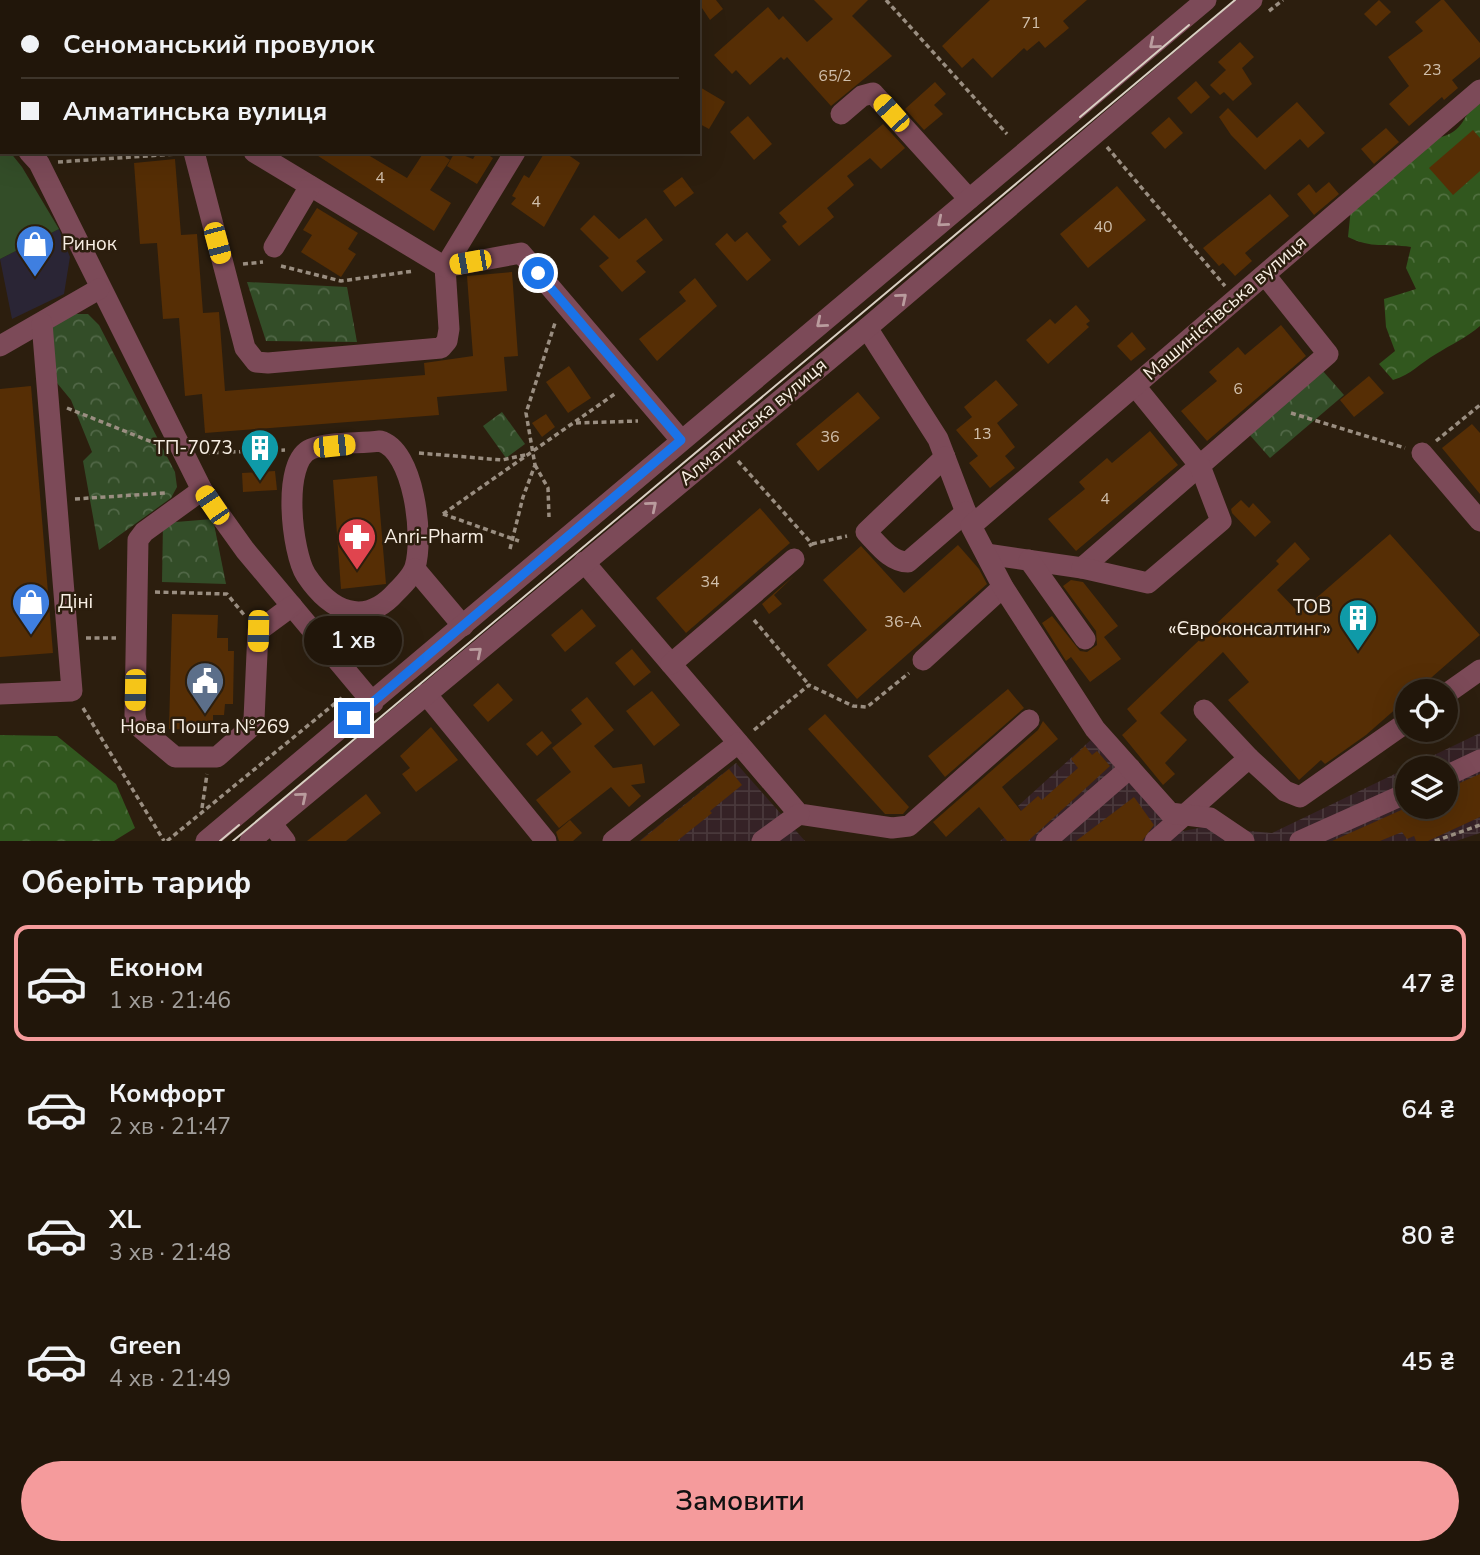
<!DOCTYPE html>
<html lang="uk">
<head>
<meta charset="utf-8">
<style>
	:root { --surface:#21160a; --page:#291f13; --text:#f1f3f6; --muted:#a29f9c; --line:#3e352b; --accent:#f59b9c }
	body { margin:0; font-family:"Nunito Sans",sans-serif; background:var(--page); color:var(--text); height:100vh; display:flex; flex-direction:column; font-size:26px; white-space:nowrap }
	* { box-sizing:border-box; margin:0 }
	p { font-size:23px; color:var(--muted) }
	.icon { flex:none; width:38px; height:38px; fill:none; stroke:currentColor; stroke-width:2; stroke-linecap:round; stroke-linejoin:round }
	.map { position:relative; height:841px; overflow:hidden }
	.side { display:flex; flex-direction:column; background:var(--surface); flex:1 }
	.side>* { flex:none }
	.top-card { position:absolute; left:0px; top:0px; width:700px; height:154px; box-shadow:0 7px 28px #0002,0 0 0 2px var(--line); display:grid; align-content:center; height:154px; padding:0 21px; background:var(--surface) }
	.buttons { position:absolute; left:1395px; top:679px; display:grid; gap:14px }
	.buttons a { display:grid; place-items:center; width:63px; height:63px; border-radius:50%; background:var(--surface); box-shadow:0 7px 28px #0002,0 0 0 2px var(--line); font-size:35px }
	.end { position:absolute; width:32px; height:32px; margin:-16px; border:9px solid #1a73e8; background:#fff; box-shadow:0 0 0 4px #fff }
	.from { border-radius:50% }
	.bubble { position:absolute; height:49px; border-radius:24px; background:var(--surface); box-shadow:0 7px 28px #0002,0 0 0 2px var(--line); font-size:23px; font-weight:600; line-height:49px; text-align:center }
	.car { position:absolute; width:21px; height:42px; margin:-21px -10px; border-radius:9px; box-shadow:0 0 5px 2px #0007; background:linear-gradient(#f5c518 24%,#345 0 40%,#f5c518 0 76%,#345 0 86%,#f5c518 0) }
	.top-card b { display:flex; align-items:center; gap:24px; height:66px; font-size:26px }
	.top-card b+b { border-top:2px solid var(--line) }
	.top-card i { width:18px; height:18px; background:var(--text) }
	ul { padding:0; list-style:none }
	li { display:flex; align-items:center; gap:21px; height:116px; margin:0 14px 10px; padding:0 7px; border:4px solid transparent; border-radius:14px }
	li div { flex:1 }
	li b { display:block; font-size:26px }
	li em { font-style:normal; font-weight:600 }
	li.current { border-color:var(--accent) }
	li>.icon { width:63px; height:63px; stroke-width:1.5 }
	h2 { padding:0 21px; font-size:32px; line-height:84px }
	.button { display:flex; gap:14px; margin-top:auto; padding:14px 21px }
	.button a { flex:1; height:80px; border-radius:42px; background:var(--accent); color:#111; font-size:28px; font-weight:600; line-height:80px; text-align:center }
	.map>svg:first-child { display:block }
	.commercial { fill:#2a2535 }
	.industrial { fill:url(#industrial-grid); fill-rule:evenodd }
	.grass { fill:#334d28 }
	.forest { fill:url(#forest-crowns) }
	.park { fill:url(#park-crowns) }
	.building { fill:#562e05 }
	.lines { fill:none; stroke-linecap:round; stroke-linejoin:round }
	.path { stroke:#9a8e81; stroke-width:3.5; stroke-dasharray:5 3.5; stroke-linecap:butt }
	.minor { stroke:#7c4a58; stroke-width:21 }
	.tram { stroke:#d9cfc3; stroke-width:2 }
	.oneway { stroke:#ba9c9e }
	.route { stroke:#1a73e8; stroke-width:9 }
	.labels { text-anchor:middle; dominant-baseline:central; stroke-width:5; stroke-linejoin:round; paint-order:stroke }
	.number-label { font-size:16px; fill:#d0bfac }
	.poi-label { font-size:19px; fill:#f8efe4; stroke:#2c1e0e; text-anchor:start }
	.street-label { font-size:19px; fill:#f8efe4; stroke:#2c1e0e }
</style>
</head>
<body>
<div class="map">
<svg width="1480" height="841" viewBox="0 0 1480 841">
	<defs>
		<pattern id="industrial-grid" width="8" height="8" patternUnits="userSpaceOnUse" patternTransform="scale(1.75)"><rect width="8" height="8" fill="#352226"/><path d="M0 4h8M4 0v8" fill="none" stroke="#49383b"/></pattern>
		<pattern id="forest-crowns" width="20" height="18" patternUnits="userSpaceOnUse" patternTransform="scale(1.75)"><rect width="20" height="18" fill="#31571e"/><path d="M2 6a3 3 0 1 1 6 0M12 15a3 3 0 1 1 6 0" fill="none" stroke="#506f3f"/></pattern>
		<pattern id="park-crowns" width="20" height="18" patternUnits="userSpaceOnUse" patternTransform="scale(1.75)"><rect width="20" height="18" fill="#334d28"/><path d="M2 6a3 3 0 1 1 6 0M12 15a3 3 0 1 1 6 0" fill="none" stroke="#516747"/></pattern>
	</defs>
	<rect width="100%" height="100%" fill="#2c1e0e"/>
	<path class="commercial" d="M59,229L70,257L64,294L12,319L0,259Z"/>
	<g class="industrial">
		<path d="M1480,733V833L1456,841H1000L1027,819L1018,806L1093,738L1178,832L1204,827L1272,833ZM1407,768H1446V807H1407Z"/>
		<path d="M736,763L805,841H639Z"/>
	</g>
	<path class="grass" d="M0,141L2,152H10L22,167L59,229L0,259Z"/>
	<g class="forest">
		<path d="M1472,102L1480,104V326C1466,338 1452,344 1436,354C1420,363 1411,375 1393,380L1379,364L1395,351L1386,327L1384,299L1416,289L1406,268L1411,247C1385,243 1372,249 1348,237L1351,208L1433,138C1456,137 1465,122 1472,102Z"/>
		<path d="M0,735L57,736L116,784L135,828L114,841H0Z"/>
	</g>
	<g class="park">
		<path d="M247,282L347,287L357,342L266,341Z"/>
		<path d="M75,314H88L99,325L175,472L177,487L171,498L99,550L83,461L92,452L71,400L57,383L50,325Z"/>
		<path d="M1322,370L1344,395L1270,458L1248,433Z"/>
		<path d="M502,412L525,444L506,458L483,426Z"/>
		<path d="M213,519L226,584L162,582L163,523Z"/>
	</g>
	<g class="building">
		<path d="M693,0H716L723,9L710,20L698,2Z"/>
		<path d="M814,0H868L852,16L892,56L831,106L787,57L784,60L781,57L750,85L736,70L732,74L714,55L768,7L779,20L783,16L807,42L833,19Z"/>
		<path d="M990,0H1087L1063,21L1069,28L1045,48L1039,41L1027,51L1024,48L992,78L973,58L962,68L942,46Z"/>
		<path d="M1379,0L1391,12L1376,26L1364,14Z"/>
		<path d="M1441,0H1444L1480,43V57L1452,80L1458,88L1444,100L1442,97L1409,126L1389,104L1409,86L1388,57L1423,31L1415,22Z"/>
		<path d="M1240,42L1254,57L1242,68L1252,84L1233,101L1224,92L1220,95L1210,85L1226,70L1218,62Z"/>
		<path d="M1196,81L1210,97L1191,114L1177,98Z"/>
		<path d="M935,82L946,94L934,105L943,114L924,130L905,109Z"/>
		<path d="M698,86L725,102L709,129L698,123Z"/>
		<path d="M1297,102L1325,133L1308,148L1300,139L1265,170L1231,135L1219,117L1228,108L1257,138Z"/>
		<path d="M748,116L772,144L754,160L730,132Z"/>
		<path d="M1169,117L1183,133L1165,149L1151,133Z"/>
		<path d="M883,124L905,148L881,169L870,158L847,176L854,185L827,208L834,217L799,246L782,226L787,222L779,213Z"/>
		<path d="M1386,128L1399,142L1374,164L1361,149Z"/>
		<path d="M1473,130L1480,138V171L1453,195L1429,168Z"/>
		<path d="M312,152H363L407,178L424,152H439L450,160L430,190L451,203L434,231Z"/>
		<path d="M455,152L473,159L477,152H484L493,158L477,184L447,166Z"/>
		<path d="M545,152H564L580,163L544,227L511,204L516,198L512,196L524,175L529,178Z"/>
		<path d="M175,159L181,235L197,234L203,313L219,312L225,391L425,375L424,363L473,356L467,276L512,272L518,356L504,357L507,391L437,397L439,415L205,433L202,394L185,396L179,318L163,319L157,243L140,244L134,163Z"/>
		<path d="M682,177L694,193L675,207L663,191Z"/>
		<path d="M1329,182L1339,194L1314,215L1297,194L1309,184L1316,193Z"/>
		<path d="M1117,186L1146,220L1088,268L1060,234Z"/>
		<path d="M1270,194L1289,216L1245,253L1252,261L1235,276L1223,263L1219,266L1203,248Z"/>
		<path d="M317,208L358,233L348,249L356,254L341,277L301,252L312,235L303,230Z"/>
		<path d="M594,215L619,239L646,218L663,240L636,261L646,272L622,292L599,266L609,258L580,229Z"/>
		<path d="M747,232L771,260L747,281L715,244L727,233L735,242Z"/>
		<path d="M695,278L717,306L657,361L639,339L686,301L679,292Z"/>
		<path d="M1076,305L1090,321L1086,324L1089,327L1048,364L1026,340L1050,319L1055,324Z"/>
		<path d="M1281,325L1306,356L1207,441L1181,411L1217,381L1209,372L1238,347L1245,355Z"/>
		<path d="M1132,332L1146,349L1131,361L1117,346Z"/>
		<path d="M569,366L591,398L568,413L546,382Z"/>
		<path d="M1369,376L1384,393L1354,417L1340,400Z"/>
		<path d="M996,380L1018,405L997,423L1015,447L1005,456L1015,468L990,488L969,463L978,456L956,430L972,417L964,407Z"/>
		<path d="M31,386L53,653L0,657V389Z"/>
		<path d="M858,392L880,418L818,471L796,444Z"/>
		<path d="M546,414L555,427L542,437L532,423Z"/>
		<path d="M1472,424L1480,433V494L1442,448Z"/>
		<path d="M1150,431L1178,465L1076,551L1048,519L1085,489L1079,482L1107,458L1112,463Z"/>
		<path d="M275,471L277,490L243,492L242,473Z"/>
		<path d="M377,476L386,584L341,589L333,480Z"/>
		<path d="M1241,500L1249,508L1253,503L1271,522L1255,537L1232,513L1231,509Z"/>
		<path d="M760,508L790,543L686,633L656,598Z"/>
		<path d="M1390,534L1480,635L1416,691H1407V699L1366,735L1325,764L1321,760L1299,780L1228,700L1249,682L1223,652L1160,713L1187,740L1165,763L1175,774L1163,785L1122,735L1137,721L1127,709L1279,564L1276,561L1295,542L1310,559L1277,590L1299,613Z"/>
		<path d="M958,545L979,569L987,584L857,699L827,665L867,630L823,580L861,546L904,593Z"/>
		<path d="M795,575L774,595L782,604L769,614L762,604Z"/>
		<path d="M1071,580L1083,582L1118,626L1104,637L1121,659L1090,682L1071,657L1066,661L1042,623L1052,616L1080,651L1087,652L1097,645L1096,631L1063,586Z"/>
		<path d="M582,609L596,626L565,652L551,635Z"/>
		<path d="M172,614L218,615L217,638H228V651H234L233,704H225L224,715H213V730L169,729Z"/>
		<path d="M632,649L651,672L634,686L615,663Z"/>
		<path d="M498,683L513,700L488,722L473,705Z"/>
		<path d="M1008,689L1024,708L945,777L928,756Z"/>
		<path d="M652,691L680,725L654,746L626,711Z"/>
		<path d="M587,697L614,730L594,746L613,768L642,764L645,783L631,785L641,796L629,807L611,787L559,828L536,800L571,772L552,748L582,724L571,710Z"/>
		<path d="M825,714L909,807L903,814H885L808,729Z"/>
		<path d="M1043,721L1058,739L1002,787L1021,811L1038,796L1042,800L1078,768L1071,759L1085,746L1092,755L1097,751L1110,766L1028,841H1007L979,807L946,837L933,822L1038,730Z"/>
		<path d="M431,727L458,760L416,792L402,774L410,768L400,756Z"/>
		<path d="M542,731L552,743L537,756L526,744Z"/>
		<path d="M729,769L742,785L710,811L712,813L677,841H640Z"/>
		<path d="M1480,774V817L1428,841H1416L1414,836L1407,839L1402,832L1380,841H1332L1408,807H1446V789Z"/>
		<path d="M366,794L381,813L346,841H307Z"/>
		<path d="M1134,797L1154,825L1142,841H1076Z"/>
		<path d="M570,820L582,833L573,841H559L556,832Z"/>
	</g>
	<g class="lines">
		<g class="path">
			<path d="M886,0L1007,134"/>
			<path d="M1269,11L1283,0"/>
			<path d="M1107,147L1225,286"/>
			<path d="M58,162L176,154"/>
			<path d="M243,264L263,262"/>
			<path d="M281,266L341,281L414,271"/>
			<path d="M67,408L157,444"/>
			<path d="M1291,413L1405,448"/>
			<path d="M576,423L638,421"/>
			<path d="M1436,441L1480,405"/>
			<path d="M205,453L285,450"/>
			<path d="M419,453L502,460L529,454"/>
			<path d="M738,461L812,544L809,546"/>
			<path d="M535,465L548,488L549,517"/>
			<path d="M75,499L165,493"/>
			<path d="M443,514L616,393"/>
			<path d="M443,514L519,541"/>
			<path d="M812,544L847,536"/>
			<path d="M510,549L523,497L535,465L526,413L555,323"/>
			<path d="M155,592L227,594L245,616"/>
			<path d="M754,620L809,685"/>
			<path d="M86,638H116"/>
			<path d="M83,708L164,841"/>
			<path d="M754,730L809,685L853,706L867,707L909,673"/>
			<path d="M202,808L207,774"/>
			<path d="M167,841L344,696"/>
			<path d="M1435,841L1480,825"/>
		</g>
		<g class="minor">
			<path d="M89,0V2"/>
			<path d="M394,0L397,2"/>
			<path d="M611,2L612,0"/>
			<path d="M841,114L862,96L873,93L969,199"/>
			<path d="M0,121L2,123"/>
			<path d="M29,152L39,163L202,490L245,550L373,703"/>
			<path d="M194,152L245,348L256,362L268,363L441,348L447,341L449,329L445,267L515,152"/>
			<path d="M254,152L445,267L521,253L681,440"/>
			<path d="M274,247L310,186"/>
			<path d="M867,328L938,439L970,523"/>
			<path d="M0,346L99,289"/>
			<path d="M380,441C414,450 424,537 415,567C412,576 403,585 396,592C364,628 330,611 306,575C292,553 281,461 311,449C330,441 359,444 380,441Z"/>
			<path d="M1422,453L1480,521"/>
			<path d="M945,457L866,532C878,544 890,562 908,562L966,512"/>
			<path d="M202,490L144,532L138,540L135,715L137,725L175,757H217L251,727L254,719L258,631L292,606"/>
			<path d="M986,554L1082,568L1328,354L1265,275"/>
			<path d="M1029,560L1085,639"/>
			<path d="M584,562L799,814L892,828L909,826L1029,720"/>
			<path d="M1082,568L1148,583L1221,521L1200,466L1135,386"/>
			<path d="M415,569L463,626"/>
			<path d="M923,660L1003,587"/>
			<path d="M671,664L794,559"/>
			<path d="M0,694L72,691L42,323"/>
			<path d="M426,694L546,841"/>
			<path d="M1446,694L1480,670"/>
			<path d="M1204,710L1249,758"/>
			<path d="M1446,776L1480,760"/>
			<path d="M271,823L285,841"/>
			<path d="M206,841L1206,0"/>
			<path d="M250,841L867,328L1252,0"/>
			<path d="M613,841L738,743"/>
			<path d="M762,841L799,814"/>
			<path d="M1046,841L1130,768"/>
			<path d="M1155,841L1249,758L1285,791L1300,797L1407,722"/>
			<path d="M1244,841L1210,818L1170,813L1095,729L1003,587L971,526L1480,90"/>
			<path d="M1300,841L1407,793"/>
		</g>
		<g class="tram">
			<path d="M1080,117L1189,25"/>
			<path d="M220,841L239,825"/>
			<path d="M233,841L1235,0"/>
		</g>
	</g>
	<defs><path id="oneway-chevron" d="M-2-3.5L2.5 0L-2 3.5" fill="none" stroke-width="1.6" stroke-linecap="round" stroke-linejoin="round" transform="scale(1.75)"/></defs>
	<g class="oneway">
		<use href="#oneway-chevron" transform="translate(1154 44) rotate(140)"/>
		<use href="#oneway-chevron" transform="translate(942 222) rotate(140)"/>
		<use href="#oneway-chevron" transform="translate(902 298) rotate(-40)"/>
		<use href="#oneway-chevron" transform="translate(821 323) rotate(140)"/>
		<use href="#oneway-chevron" transform="translate(652 506) rotate(-40)"/>
		<use href="#oneway-chevron" transform="translate(477 652) rotate(-40)"/>
		<use href="#oneway-chevron" transform="translate(302 797) rotate(-40)"/>
	</g>
	<g class="lines">
		<path class="route" d="M354,718L681,440L538,273"/>
	</g>
	<defs>
		<g id="shop-pin" transform="scale(2.0125)"><path d="M0 17L-7.5 6A9.5 9.5 0 1 1 7.5 6Z" fill="#3f7fe0" stroke="#2c1e0e"/><path d="M-5-2.5h2.3a2.7 3.5 0 0 1 5.4 0H5L5.5 6h-11ZM-1.5-2.5h3a1.5 2.3 0 0 0-3 0Z" fill="#fff"/></g>
		<g id="building-pin" transform="scale(2.0125)"><path d="M0 17L-7.5 6A9.5 9.5 0 1 1 7.5 6Z" fill="#0f9aa8" stroke="#2c1e0e"/><path d="M-4-6H4V6H1V3H-1V6H-4ZM-2.5-4.3h1.7v1.8h-1.7ZM.8-4.3h1.7v1.8H.8ZM-2.5-1h1.7V.8h-1.7ZM.8-1h1.7V.8H.8Z" fill="#fff"/></g>
		<g id="pharmacy-pin" transform="scale(2.0125)"><path d="M0 17L-7.5 6A9.5 9.5 0 1 1 7.5 6Z" fill="#e0444e" stroke="#2c1e0e"/><path d="M-2-6h4v4h4v4h-4v4h-4v-4h-4v-4h4Z" fill="#fff"/></g>
		<g id="civic-pin" transform="scale(2.0125)"><path d="M0 17L-7.5 6A9.5 9.5 0 1 1 7.5 6Z" fill="#5c6f8a" stroke="#2c1e0e"/><path d="M-.6-6.5H3V-4.5H.6V-3L4-1V1h2V6H-6V1h2V-1L-.6-3ZM-1.2 2.5V6h2.4V2.5Z" fill="#fff"/></g>
	</defs>
	<g fill-rule="evenodd">
		<use href="#shop-pin" x="35" y="244"/>
		<use href="#building-pin" x="260" y="448"/>
		<use href="#pharmacy-pin" x="357" y="537"/>
		<use href="#shop-pin" x="31" y="602"/>
		<use href="#building-pin" x="1358" y="618"/>
		<use href="#civic-pin" x="205" y="681"/>
	</g>
	<g class="labels">
		<g class="number-label">
			<text x="1031" y="23">71</text>
			<text x="1432" y="70">23</text>
			<text x="835" y="76">65/2</text>
			<text x="380" y="178">4</text>
			<text x="536" y="202">4</text>
			<text x="1103" y="227">40</text>
			<text x="1238" y="389">6</text>
			<text x="982" y="434">13</text>
			<text x="830" y="437">36</text>
			<text x="1105" y="499">4</text>
			<text x="710" y="582">34</text>
			<text x="903" y="622">36-А</text>
		</g>
		<g class="poi-label">
			<text x="62" y="244">Ринок</text>
			<text x="233" y="448" text-anchor="end">ТП-7073</text>
			<text x="384" y="537">Anri-Pharm</text>
			<text x="58" y="602">Діні</text>
			<text x="1331" y="607" text-anchor="end">ТОВ<tspan x="1331" dy="22">«Євроконсалтинг»</tspan></text>
			<text x="205" y="727" text-anchor="middle">Нова Пошта №269</text>
		</g>
		<g class="street-label">
			<text transform="translate(1225 308) rotate(-41)">Машиністівська вулиця</text>
			<text transform="translate(753 422) rotate(-40)">Алматинська вулиця</text>
		</g>
	</g>
</svg>
<div class="buttons">
<a><svg class="icon" aria-label="locate" viewBox="0 0 24 24"><circle cx="12" cy="12" r="6"/><path d="M12 2v4M12 18v4M2 12h4M18 12h4"/></svg></a>
<a><svg class="icon" aria-label="layers" viewBox="0 0 24 24"><path d="M12 4l9 5-9 5-9-5zM3 14l9 5 9-5"/></svg></a>
</div>
<i class="end from" style="left:538px;top:273px"></i>
<i class="end" style="left:354px;top:718px"></i>
<div class="bubble" style="left:304px;top:616px;width:98px">1 хв</div>
<i class="car" style="left:891px;top:113px;rotate:318deg"></i>
<i class="car" style="left:217px;top:243px;rotate:165deg"></i>
<i class="car" style="left:470px;top:262px;rotate:260deg"></i>
<i class="car" style="left:334px;top:446px;rotate:84deg"></i>
<i class="car" style="left:212px;top:505px;rotate:326deg"></i>
<i class="car" style="left:258px;top:631px;rotate:181deg"></i>
<i class="car" style="left:135px;top:690px;rotate:181deg"></i>
<div class="top-card">
<b><i class="from"></i>Сеноманський провулок</b>
<b><i></i>Алматинська вулиця</b>
</div>
</div>
<section class="side">
<h2>Оберіть тариф</h2>
<ul>
<li class="current"><svg class="icon" aria-label="car" viewBox="0 0 24 24"><path d="M5 17H2v-5l4-1 3-4h7l3 4 3 1v5h-3M9 17h6M6 11h13"/><circle cx="7" cy="17" r="2"/><circle cx="17" cy="17" r="2"/></svg><div><b>Економ</b><p>1 хв · 21:46</p></div><em>47 ₴</em></li>
<li><svg class="icon" aria-label="car" viewBox="0 0 24 24"><path d="M5 17H2v-5l4-1 3-4h7l3 4 3 1v5h-3M9 17h6M6 11h13"/><circle cx="7" cy="17" r="2"/><circle cx="17" cy="17" r="2"/></svg><div><b>Комфорт</b><p>2 хв · 21:47</p></div><em>64 ₴</em></li>
<li><svg class="icon" aria-label="car" viewBox="0 0 24 24"><path d="M5 17H2v-5l4-1 3-4h7l3 4 3 1v5h-3M9 17h6M6 11h13"/><circle cx="7" cy="17" r="2"/><circle cx="17" cy="17" r="2"/></svg><div><b>XL</b><p>3 хв · 21:48</p></div><em>80 ₴</em></li>
<li><svg class="icon" aria-label="car" viewBox="0 0 24 24"><path d="M5 17H2v-5l4-1 3-4h7l3 4 3 1v5h-3M9 17h6M6 11h13"/><circle cx="7" cy="17" r="2"/><circle cx="17" cy="17" r="2"/></svg><div><b>Green</b><p>4 хв · 21:49</p></div><em>45 ₴</em></li>
</ul>
<div class="button"><a>Замовити</a></div>
</section>
</body>
</html>
